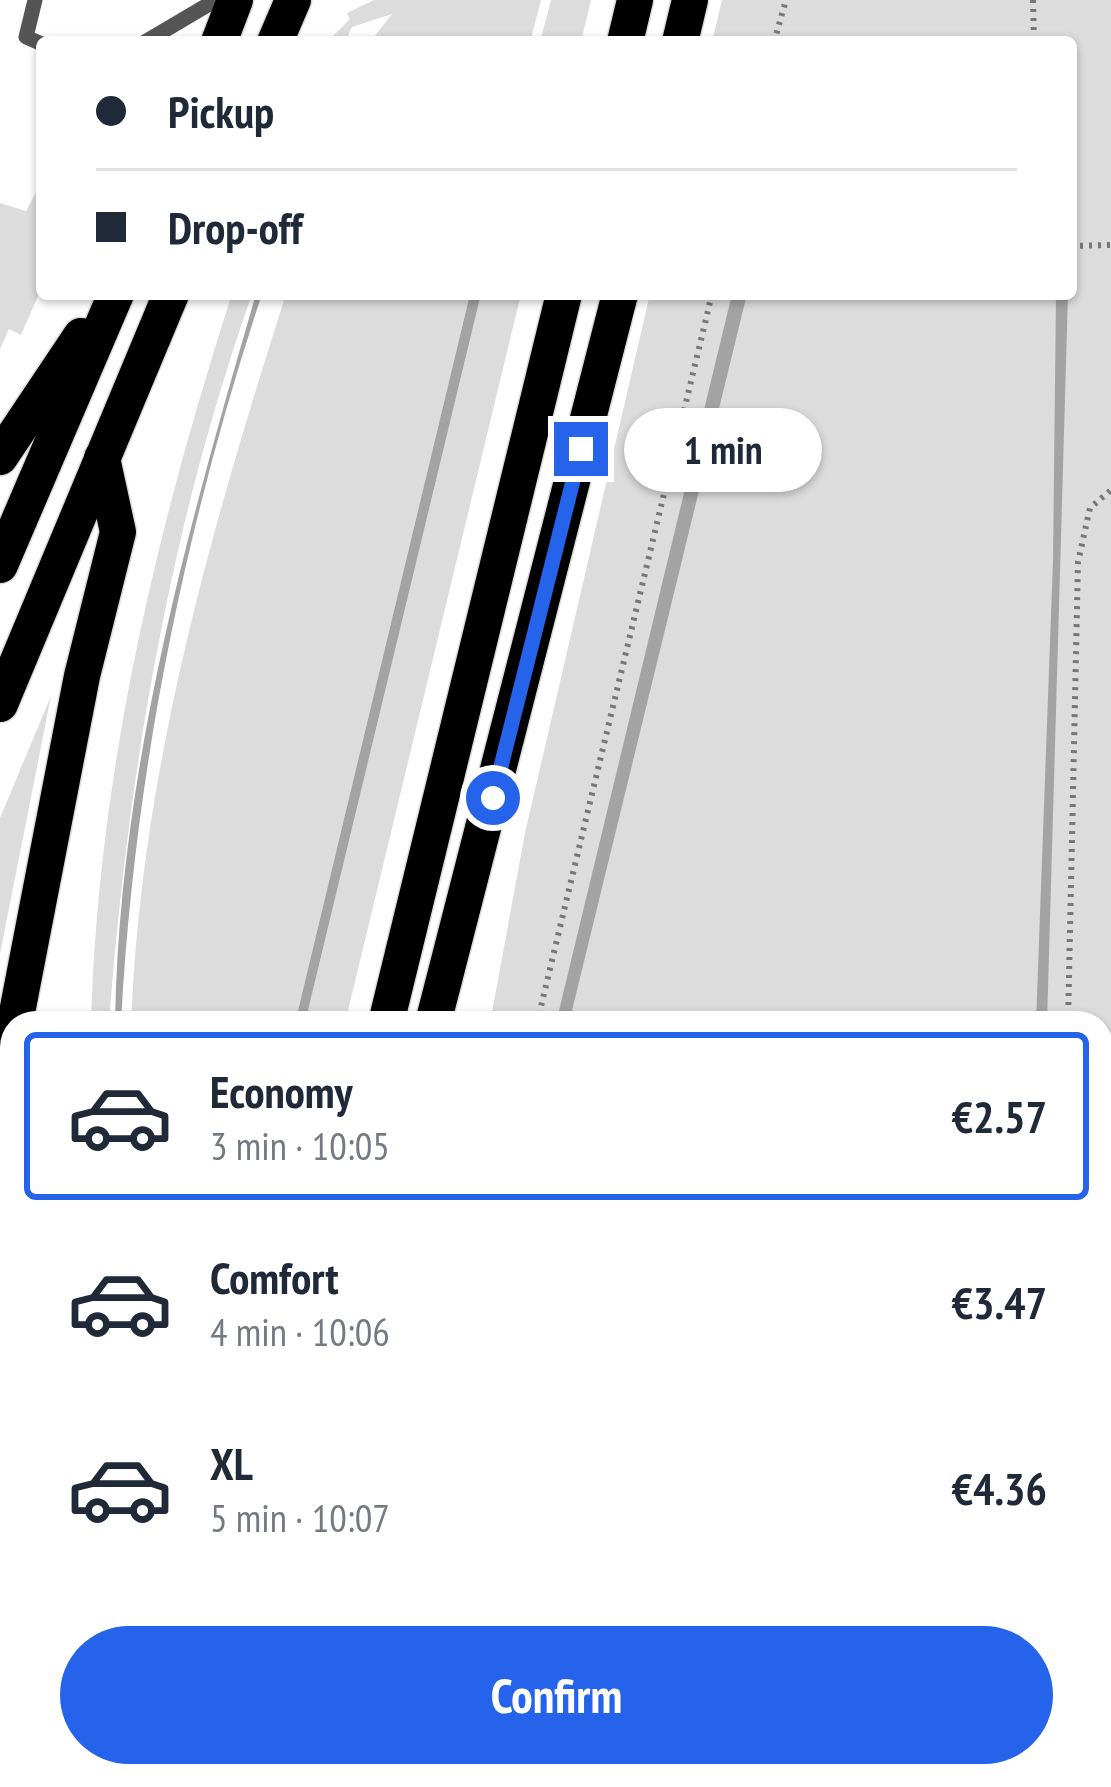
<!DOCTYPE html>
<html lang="en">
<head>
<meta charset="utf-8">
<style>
	:root { --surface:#fff; --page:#f6f6f7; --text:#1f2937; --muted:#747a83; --line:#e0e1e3; --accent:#2563eb }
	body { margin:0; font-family:"PT Sans Narrow",sans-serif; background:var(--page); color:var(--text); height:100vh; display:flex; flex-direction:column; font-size:45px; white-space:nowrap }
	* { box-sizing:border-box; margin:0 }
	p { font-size:39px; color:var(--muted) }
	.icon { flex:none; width:66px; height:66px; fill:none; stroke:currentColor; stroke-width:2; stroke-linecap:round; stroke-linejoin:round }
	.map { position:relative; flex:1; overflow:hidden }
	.details { position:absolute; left:0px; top:1011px; width:1113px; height:777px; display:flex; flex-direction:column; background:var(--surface); border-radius:36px 36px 0 0; box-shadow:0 3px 9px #0004 }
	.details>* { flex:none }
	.banner { position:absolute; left:36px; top:36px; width:1041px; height:264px; border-radius:12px; box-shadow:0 3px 9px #0004; display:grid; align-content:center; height:264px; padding:0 60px; background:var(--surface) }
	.end { position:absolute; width:54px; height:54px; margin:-27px; border:15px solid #2563eb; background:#fff; box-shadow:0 0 0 6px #fff }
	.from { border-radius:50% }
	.bubble { position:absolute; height:84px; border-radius:42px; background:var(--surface); box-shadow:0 3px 9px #0004; font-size:39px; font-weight:700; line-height:84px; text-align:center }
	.banner b { display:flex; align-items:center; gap:42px; height:114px; font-size:45px }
	.banner b+b { border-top:3px solid var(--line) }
	.banner i { width:30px; height:30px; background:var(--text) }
	ul { padding:21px 0 0; list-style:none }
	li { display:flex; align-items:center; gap:36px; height:168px; margin:0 24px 18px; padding:0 36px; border:6px solid transparent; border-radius:12px }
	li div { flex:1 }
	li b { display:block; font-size:45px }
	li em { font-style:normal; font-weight:700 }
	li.selected { border-color:var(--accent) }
	li>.icon { width:108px; height:108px; stroke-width:1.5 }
	.button { display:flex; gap:24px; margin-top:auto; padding:24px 60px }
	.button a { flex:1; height:138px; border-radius:72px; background:var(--accent); color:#fff; font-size:48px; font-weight:700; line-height:138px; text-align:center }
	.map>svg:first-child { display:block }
	.green { fill:#dcdcdc }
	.water { fill:#a3a3a3 }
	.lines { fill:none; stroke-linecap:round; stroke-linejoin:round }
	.highway-casing { stroke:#dbdbdb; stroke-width:39 }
	.path { stroke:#777; stroke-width:6; stroke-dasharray:3 6; stroke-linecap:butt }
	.lane { stroke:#555; stroke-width:15 }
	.highway { stroke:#000; stroke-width:36 }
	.route { stroke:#2563eb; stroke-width:15 }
</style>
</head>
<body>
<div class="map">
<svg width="1111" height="1787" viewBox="0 0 1111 1787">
	<rect width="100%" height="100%" fill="#fff"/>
	<g class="green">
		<path d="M374,0H541L530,42H370L392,14L352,27L345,42H327L350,19L347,13Z"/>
		<path d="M551,0H591L581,42H540Z"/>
		<path d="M722,0H1111V1787H115L126,1776H1101V1023H490L525,833L650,294H1071V42H712Z"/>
		<path d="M42,181V287L21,335L9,329L0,349V203L26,211Z"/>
		<path d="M232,294H252C169,530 128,774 109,1023H91C98,774 156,530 232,294Z"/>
		<path d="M286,294H470L295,1023H131C141,772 210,532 286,294Z"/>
		<path d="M481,294H521L345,1023H305Z"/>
		<path d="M51,696L0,954V818Z"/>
		<path d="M12,1366V1671L0,1681V1443Z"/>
	</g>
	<g class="water">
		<path d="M256,294H262C184,530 134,775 121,1023H115C119,774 187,531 256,294Z"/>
		<path d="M470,294H481L305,1023H295Z"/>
		<path d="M732,294H747L569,1023H556Z"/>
		<path d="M1056,294H1068L1047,1023H1036L1053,561Z"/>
	</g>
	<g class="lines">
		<g class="highway-casing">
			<g id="highway">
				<path d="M219,42L235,0"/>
				<path d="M275,42L293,0"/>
				<path d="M625,42L635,0"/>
				<path d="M680,42L690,0"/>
				<path d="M0,457L81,336"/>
				<path d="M0,565L116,294"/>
				<path d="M0,704L171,294"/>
				<path d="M15,1023L82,676L118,532L102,458"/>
				<path d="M386,1023L564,294"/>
				<path d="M433,1023L620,294"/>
				<path d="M0,1120L12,1041"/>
				<path d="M0,1740L12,1731"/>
				<path d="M75,1787L86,1776"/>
			</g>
		</g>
		<g class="path">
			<path d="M1033,0L1034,42"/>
			<path d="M774,42L786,0"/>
			<path d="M1071,246L1111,245"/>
			<path d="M537,1023L712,294"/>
			<path d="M1068,1023L1078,562L1090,508L1111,490"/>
			<path d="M169,1787L179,1776"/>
			<path d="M738,1787L739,1776"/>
		</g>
		<g class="lane">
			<path d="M35,0L26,37L42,44"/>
			<path d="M145,42L216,0"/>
		</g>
		<use href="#highway" class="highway"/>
	</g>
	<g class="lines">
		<path class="route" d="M493,798L581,449"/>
	</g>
</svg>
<i class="end from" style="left:493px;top:798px"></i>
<i class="end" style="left:581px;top:449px"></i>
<div class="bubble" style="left:624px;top:408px;width:198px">1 min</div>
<div class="banner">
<b><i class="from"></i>Pickup</b>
<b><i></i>Drop-off</b>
</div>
<section class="details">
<ul>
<li class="selected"><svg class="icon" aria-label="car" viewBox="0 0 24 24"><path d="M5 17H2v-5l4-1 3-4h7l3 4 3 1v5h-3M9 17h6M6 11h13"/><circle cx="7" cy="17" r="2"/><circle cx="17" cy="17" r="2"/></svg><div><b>Economy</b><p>3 min · 10:05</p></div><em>€2.57</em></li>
<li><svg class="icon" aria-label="car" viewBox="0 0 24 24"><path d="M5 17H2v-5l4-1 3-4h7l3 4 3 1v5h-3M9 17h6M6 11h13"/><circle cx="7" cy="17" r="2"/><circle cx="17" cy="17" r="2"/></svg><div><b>Comfort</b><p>4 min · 10:06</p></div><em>€3.47</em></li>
<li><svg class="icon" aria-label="car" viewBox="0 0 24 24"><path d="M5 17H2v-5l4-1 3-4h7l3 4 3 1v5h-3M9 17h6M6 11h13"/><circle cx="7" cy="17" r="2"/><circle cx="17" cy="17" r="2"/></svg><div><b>XL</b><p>5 min · 10:07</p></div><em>€4.36</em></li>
</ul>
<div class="button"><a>Confirm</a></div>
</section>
</div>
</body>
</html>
